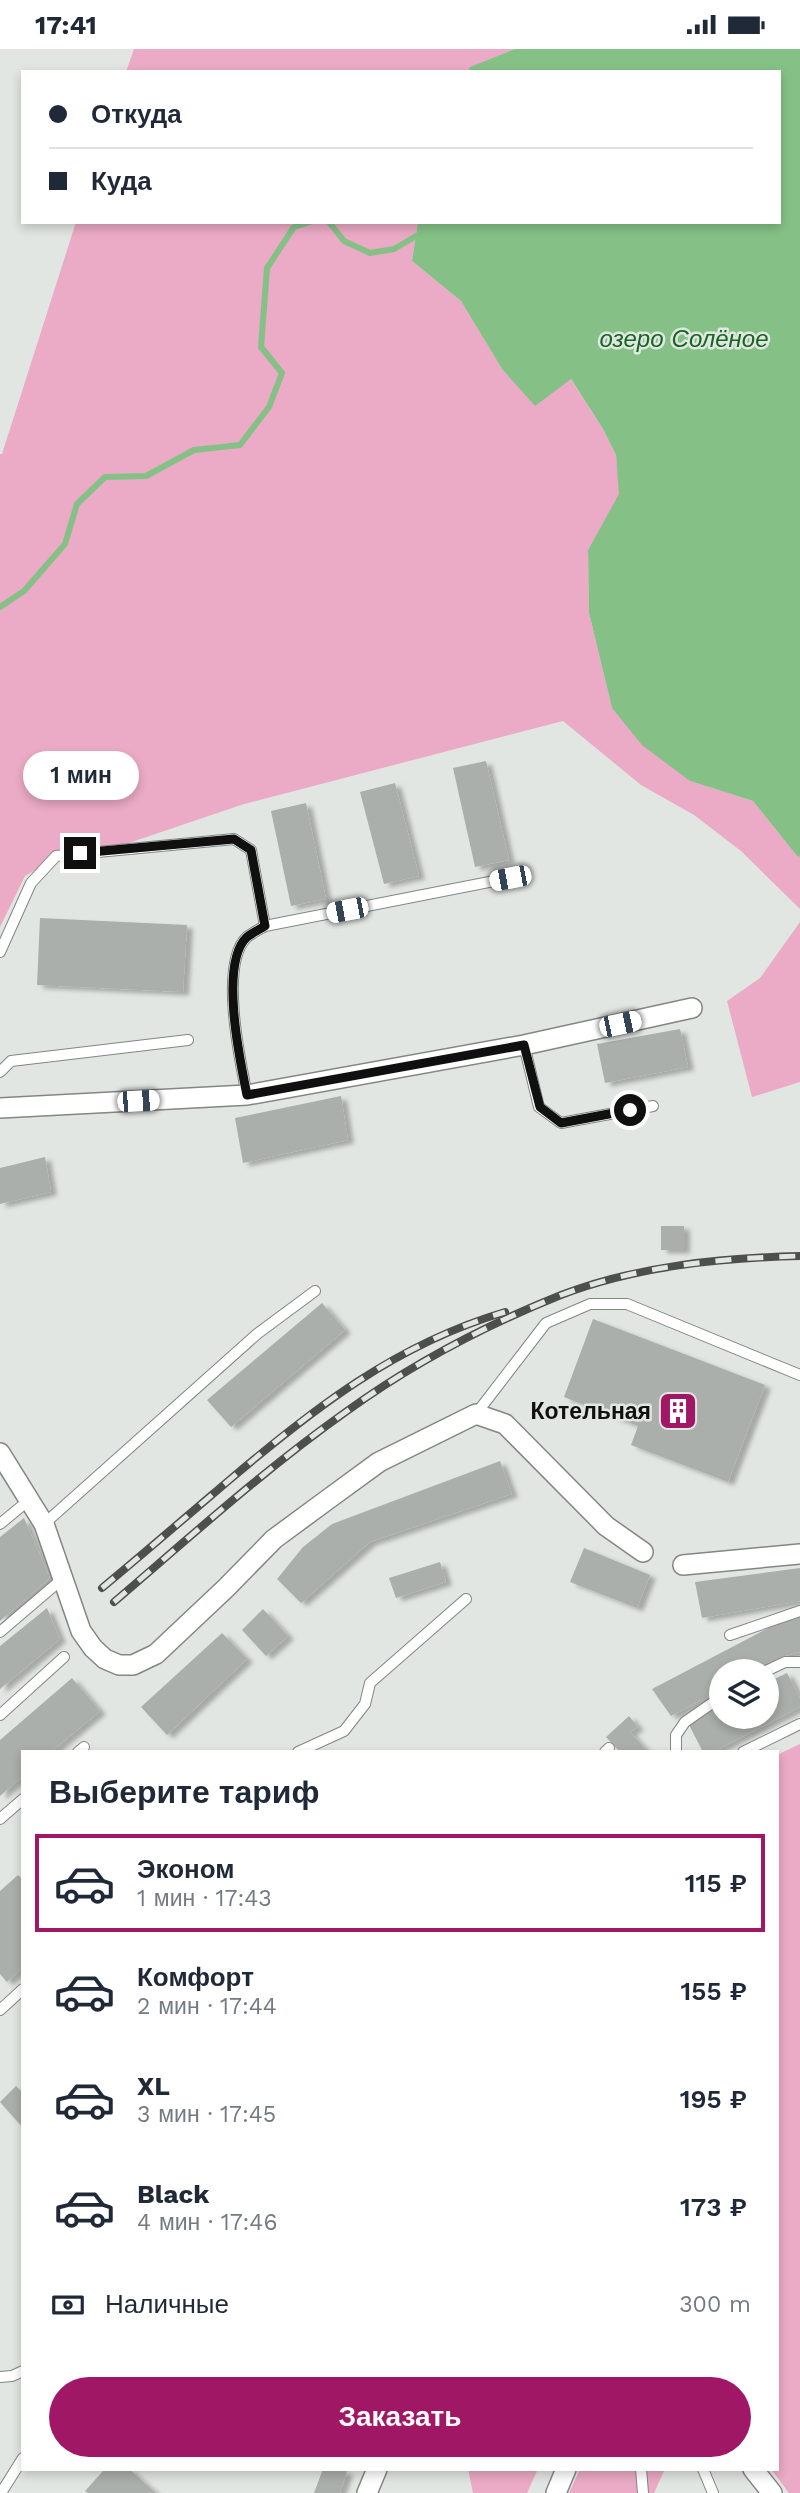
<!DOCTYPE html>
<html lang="ru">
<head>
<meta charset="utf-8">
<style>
	:root { --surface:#fff; --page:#f6f6f7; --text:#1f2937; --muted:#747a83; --line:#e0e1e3; --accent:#a01865 }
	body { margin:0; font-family:"Work Sans",sans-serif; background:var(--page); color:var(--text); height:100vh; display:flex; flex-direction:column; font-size:26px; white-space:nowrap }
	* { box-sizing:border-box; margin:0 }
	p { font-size:23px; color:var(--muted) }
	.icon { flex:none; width:38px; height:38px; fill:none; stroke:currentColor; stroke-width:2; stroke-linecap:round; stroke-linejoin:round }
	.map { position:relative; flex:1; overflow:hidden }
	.drawer { position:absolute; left:21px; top:1701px; width:758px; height:721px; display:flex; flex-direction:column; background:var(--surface); border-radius:0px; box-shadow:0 4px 10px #0003 }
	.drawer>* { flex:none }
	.top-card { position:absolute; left:21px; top:21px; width:760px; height:154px; border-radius:0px; box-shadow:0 4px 10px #0003; display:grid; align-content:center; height:154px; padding:0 28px; background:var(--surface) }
	.controls { position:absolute; left:709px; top:1610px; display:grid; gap:14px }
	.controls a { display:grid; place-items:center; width:70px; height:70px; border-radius:50%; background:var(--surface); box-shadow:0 4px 10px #0003; font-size:35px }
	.end { position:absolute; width:32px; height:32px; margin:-16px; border:9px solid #0f100f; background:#fff; box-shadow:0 0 0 4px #fff }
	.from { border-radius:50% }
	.bubble { position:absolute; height:49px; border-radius:24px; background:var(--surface); box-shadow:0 4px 10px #0003; font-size:23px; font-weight:600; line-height:49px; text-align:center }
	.car { position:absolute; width:21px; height:42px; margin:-21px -10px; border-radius:9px; box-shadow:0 0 5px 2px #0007; background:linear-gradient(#fff 24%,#345 0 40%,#fff 0 76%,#345 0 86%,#fff 0) }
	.top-card b { display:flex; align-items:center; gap:24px; height:66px; font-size:26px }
	.top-card b+b { border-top:2px solid var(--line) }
	.top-card i { width:18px; height:18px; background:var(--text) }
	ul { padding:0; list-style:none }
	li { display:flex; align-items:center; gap:21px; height:98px; margin:0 14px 10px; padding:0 14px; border:4px solid transparent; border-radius:0px }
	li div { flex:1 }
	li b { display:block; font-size:26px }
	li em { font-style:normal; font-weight:600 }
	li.current { border-color:var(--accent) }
	li>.icon { width:63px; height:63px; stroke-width:1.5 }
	h2 { padding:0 28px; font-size:32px; line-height:84px }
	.pay { display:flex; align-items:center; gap:18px; height:77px; padding:0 28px; font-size:26px }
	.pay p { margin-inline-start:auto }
	.action { display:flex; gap:14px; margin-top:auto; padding:14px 28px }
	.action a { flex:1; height:80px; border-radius:42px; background:var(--accent); color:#fff; font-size:28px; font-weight:600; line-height:80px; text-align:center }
	.status { display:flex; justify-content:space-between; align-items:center; height:49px; padding:0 35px; background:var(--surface); direction:ltr }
	.status svg { height:19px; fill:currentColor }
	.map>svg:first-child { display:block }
	.green { fill:#ebaac5 }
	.water { fill:#85c186 }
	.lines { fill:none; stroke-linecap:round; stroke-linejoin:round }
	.stream { stroke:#85c186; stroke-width:6 }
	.building { fill:#abafab; filter:url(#shadow) }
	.service-casing { stroke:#838683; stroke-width:12 }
	.minor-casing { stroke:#838683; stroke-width:22 }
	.service { stroke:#fff; stroke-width:10 }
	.minor { stroke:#fff; stroke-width:19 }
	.rail-casing { stroke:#4d4f4d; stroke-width:8 }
	.rail { stroke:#e2e6e2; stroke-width:5; stroke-dasharray:16; stroke-linecap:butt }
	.route { stroke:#0f100f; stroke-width:9 }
	.labels { text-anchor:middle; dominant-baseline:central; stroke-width:5; stroke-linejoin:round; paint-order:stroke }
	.poi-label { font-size:23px; font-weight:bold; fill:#0f100f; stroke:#e2e6e2; text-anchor:end }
	.water-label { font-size:24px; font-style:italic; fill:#13681e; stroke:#e2e6e2 }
</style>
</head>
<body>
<div class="status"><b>17:41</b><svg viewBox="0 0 49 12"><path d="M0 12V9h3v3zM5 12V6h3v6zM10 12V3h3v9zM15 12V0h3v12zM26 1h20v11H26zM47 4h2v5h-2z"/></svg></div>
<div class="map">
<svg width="800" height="2444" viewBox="0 0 800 2444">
	<defs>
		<filter id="shadow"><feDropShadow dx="6" dy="3.5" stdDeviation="2" flood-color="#0004"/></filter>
	</defs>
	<rect width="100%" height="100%" fill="#e2e6e2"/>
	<g class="green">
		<path d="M134,0H515L471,18L468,23H126Z"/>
		<path d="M76,173H418L412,212L461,252L502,320L535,356L570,329L603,380L616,406L620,445L588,501L589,564L612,659L690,732L753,752L797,807L800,808V860L741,802L694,766L641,736L563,672L244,755L108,801L66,803L25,827L0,878V405H2Z"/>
		<path d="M800,873V1033L752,1048L727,952L760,929Z"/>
		<path d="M800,1695V2444H789L771,2420H777V1706Z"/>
		<path d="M468,2420H538L527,2444H473Z"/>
		<path d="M580,2420H665L654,2444H569Z"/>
	</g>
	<path class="water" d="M515,0H800V808L797,807L753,752L690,732L642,696L612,659L589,564L588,501L619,445L616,406L603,380L571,330L535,357L502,320L461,252L412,212L418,173H779V23H468L470,18Z"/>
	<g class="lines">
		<g class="stream">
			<path d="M329,173L344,192L370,204L394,200L416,187"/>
			<path d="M0,558L24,542L65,495L77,455L105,428L146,427L194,401L240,396L269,358L282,324L261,298L267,219L294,178L310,173"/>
		</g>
	</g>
	<g class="building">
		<path d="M486,712L509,811L475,818L453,719Z"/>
		<path d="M395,734L419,827L384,835L360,743Z"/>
		<path d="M306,754L326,850L291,857L271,762Z"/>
		<path d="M40,869L187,876L183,943L37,936Z"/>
		<path d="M680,980L688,1018L605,1034L597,995Z"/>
		<path d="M341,1047L348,1091L243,1114L235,1069Z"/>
		<path d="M45,1108L51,1143L0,1155V1119Z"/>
		<rect x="661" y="1177" width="23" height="24"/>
		<path d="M322,1254L345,1281L231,1378L207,1351Z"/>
		<path d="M593,1270L765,1336L728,1433L631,1396L638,1377L564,1348Z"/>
		<path d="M500,1412L512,1445L370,1493L301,1554L277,1530L303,1498L332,1475Z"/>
		<path d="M24,1469L50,1529L0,1572V1488Z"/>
		<path d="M584,1499L650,1526L637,1559L570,1533Z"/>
		<path d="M440,1513L446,1533L396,1549L389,1529Z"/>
		<path d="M800,1519V1552L702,1569L695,1533Z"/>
		<path d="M47,1559L60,1590L0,1640V1597Z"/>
		<path d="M263,1560L288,1587L266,1607L242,1581Z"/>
		<path d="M800,1566V1603L781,1608L755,1622H721V1641L671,1667L652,1640L772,1577Z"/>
		<path d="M222,1584L247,1610L167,1686L141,1658Z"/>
		<path d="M787,1624L800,1649V1658L713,1703H703L688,1674L721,1657V1668H766V1634Z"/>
		<path d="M72,1629L100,1662L51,1703H23V1727L0,1747V1691Z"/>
		<path d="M629,1667L638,1678L630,1683L648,1703H620L606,1688Z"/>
		<path d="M18,1826L23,1831V1918L7,1933L0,1925V1842Z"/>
		<path d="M16,2037L23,2044V2079L0,2053Z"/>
		<path d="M101,2420H129L156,2444H88L85,2442L103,2422Z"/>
		<path d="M323,2420L347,2422L340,2444H314Z"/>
	</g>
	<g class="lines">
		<g class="service-casing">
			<g id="service">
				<path d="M0,903L31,834L56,807L234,790L251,801L265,877"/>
				<path d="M524,996L539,1058L561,1074L653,1057"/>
				<path d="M0,1023L11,1012L188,991"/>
				<path d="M247,1046C240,1012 219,914 247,888C252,884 260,880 265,877L510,829"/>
				<path d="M476,1365L546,1274L590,1255H627L800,1326"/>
				<path d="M0,1475L29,1451"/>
				<path d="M44,1475L257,1285L315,1242"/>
				<path d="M0,1583L61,1531"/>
				<path d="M730,1586L800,1562"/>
				<path d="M766,1622L785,1613H800"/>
				<path d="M0,1666L64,1608"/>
				<path d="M78,1703L84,1698"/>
				<path d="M298,1703L344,1682L365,1655L370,1634L466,1550"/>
				<path d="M605,1703L609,1699"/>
				<path d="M676,1703V1686L685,1673L721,1648"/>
				<path d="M743,1703L800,1675"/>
				<path d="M0,1770L23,1750"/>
				<path d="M0,1961L23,1940"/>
				<path d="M0,2328L12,2327L23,2322"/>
				<path d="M641,2420L643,2444"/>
				<path d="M703,2420L713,2444"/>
				<path d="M1,2444L23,2409"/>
			</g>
		</g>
		<g class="minor-casing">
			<g id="minor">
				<path d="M0,1059L247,1046L524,996L692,959"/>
				<path d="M0,1404L44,1475L81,1582L93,1599L105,1610L119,1616H133L156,1605L226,1539L274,1490L327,1451L379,1413L476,1365L505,1375L606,1477L643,1503"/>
				<path d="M683,1516L800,1505"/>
				<path d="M753,2420L772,2444"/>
				<path d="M367,2444L377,2420"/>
				<path d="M556,2444L566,2420"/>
			</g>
		</g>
		<use href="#service" class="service"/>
		<use href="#minor" class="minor"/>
		<g class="rail-casing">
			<g id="rail">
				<path d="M102,1539C144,1504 186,1468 227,1433C313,1360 396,1295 505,1263"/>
				<path d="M114,1553C190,1488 265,1420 347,1362C412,1315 486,1276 561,1246C637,1217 720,1209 800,1207"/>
			</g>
		</g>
		<use href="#rail" class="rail"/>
	</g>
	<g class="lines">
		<path class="route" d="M80,804L234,790L251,801L265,877C260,880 252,884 247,888C219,914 240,1012 247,1046L524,996L540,1058L561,1074L630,1061"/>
	</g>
	<defs>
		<g id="building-square" transform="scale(2.0125)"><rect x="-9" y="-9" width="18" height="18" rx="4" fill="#a01865" stroke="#e2e6e2"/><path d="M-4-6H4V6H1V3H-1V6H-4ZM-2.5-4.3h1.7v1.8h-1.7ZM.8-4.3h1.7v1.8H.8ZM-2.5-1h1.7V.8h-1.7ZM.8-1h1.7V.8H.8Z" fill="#fff"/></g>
	</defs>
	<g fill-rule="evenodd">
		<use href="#building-square" x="678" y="1362"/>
	</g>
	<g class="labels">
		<g class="poi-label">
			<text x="651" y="1362">Котельная</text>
		</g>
		<g class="water-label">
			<text x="684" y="290">озеро Солёное</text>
		</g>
	</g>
</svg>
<div class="controls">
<a><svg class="icon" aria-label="layers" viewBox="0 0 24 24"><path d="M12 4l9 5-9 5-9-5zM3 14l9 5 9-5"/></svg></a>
</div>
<i class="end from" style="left:630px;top:1061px"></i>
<i class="end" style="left:80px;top:804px"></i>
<div class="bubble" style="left:23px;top:702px;width:116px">1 мин</div>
<i class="car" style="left:510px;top:829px;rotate:259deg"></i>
<i class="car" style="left:347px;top:861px;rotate:259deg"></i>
<i class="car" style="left:620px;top:975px;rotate:78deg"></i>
<i class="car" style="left:138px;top:1052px;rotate:87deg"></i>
<div class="top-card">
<b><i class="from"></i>Откуда</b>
<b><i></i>Куда</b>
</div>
<section class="drawer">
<h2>Выберите тариф</h2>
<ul>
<li class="current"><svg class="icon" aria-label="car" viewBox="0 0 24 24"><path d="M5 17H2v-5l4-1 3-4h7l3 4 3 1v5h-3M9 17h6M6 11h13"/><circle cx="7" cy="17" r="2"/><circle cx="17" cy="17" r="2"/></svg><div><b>Эконом</b><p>1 мин · 17:43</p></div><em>115 ₽</em></li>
<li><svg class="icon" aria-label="car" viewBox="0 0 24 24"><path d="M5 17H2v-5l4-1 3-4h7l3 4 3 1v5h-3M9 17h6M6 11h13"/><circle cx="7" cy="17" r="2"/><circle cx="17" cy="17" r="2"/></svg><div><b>Комфорт</b><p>2 мин · 17:44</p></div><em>155 ₽</em></li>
<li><svg class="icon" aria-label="car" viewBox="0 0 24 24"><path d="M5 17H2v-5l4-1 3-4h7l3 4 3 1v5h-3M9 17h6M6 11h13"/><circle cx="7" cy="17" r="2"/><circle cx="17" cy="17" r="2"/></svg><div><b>XL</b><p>3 мин · 17:45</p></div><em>195 ₽</em></li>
<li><svg class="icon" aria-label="car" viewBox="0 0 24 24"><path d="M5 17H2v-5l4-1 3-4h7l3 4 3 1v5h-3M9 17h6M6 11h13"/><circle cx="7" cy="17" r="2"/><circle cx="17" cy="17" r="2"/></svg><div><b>Black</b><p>4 мин · 17:46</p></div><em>173 ₽</em></li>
</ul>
<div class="pay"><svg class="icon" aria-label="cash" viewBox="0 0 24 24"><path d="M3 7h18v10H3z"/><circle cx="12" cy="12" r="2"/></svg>Наличные<p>300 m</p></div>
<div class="action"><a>Заказать</a></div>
</section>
</div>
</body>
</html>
